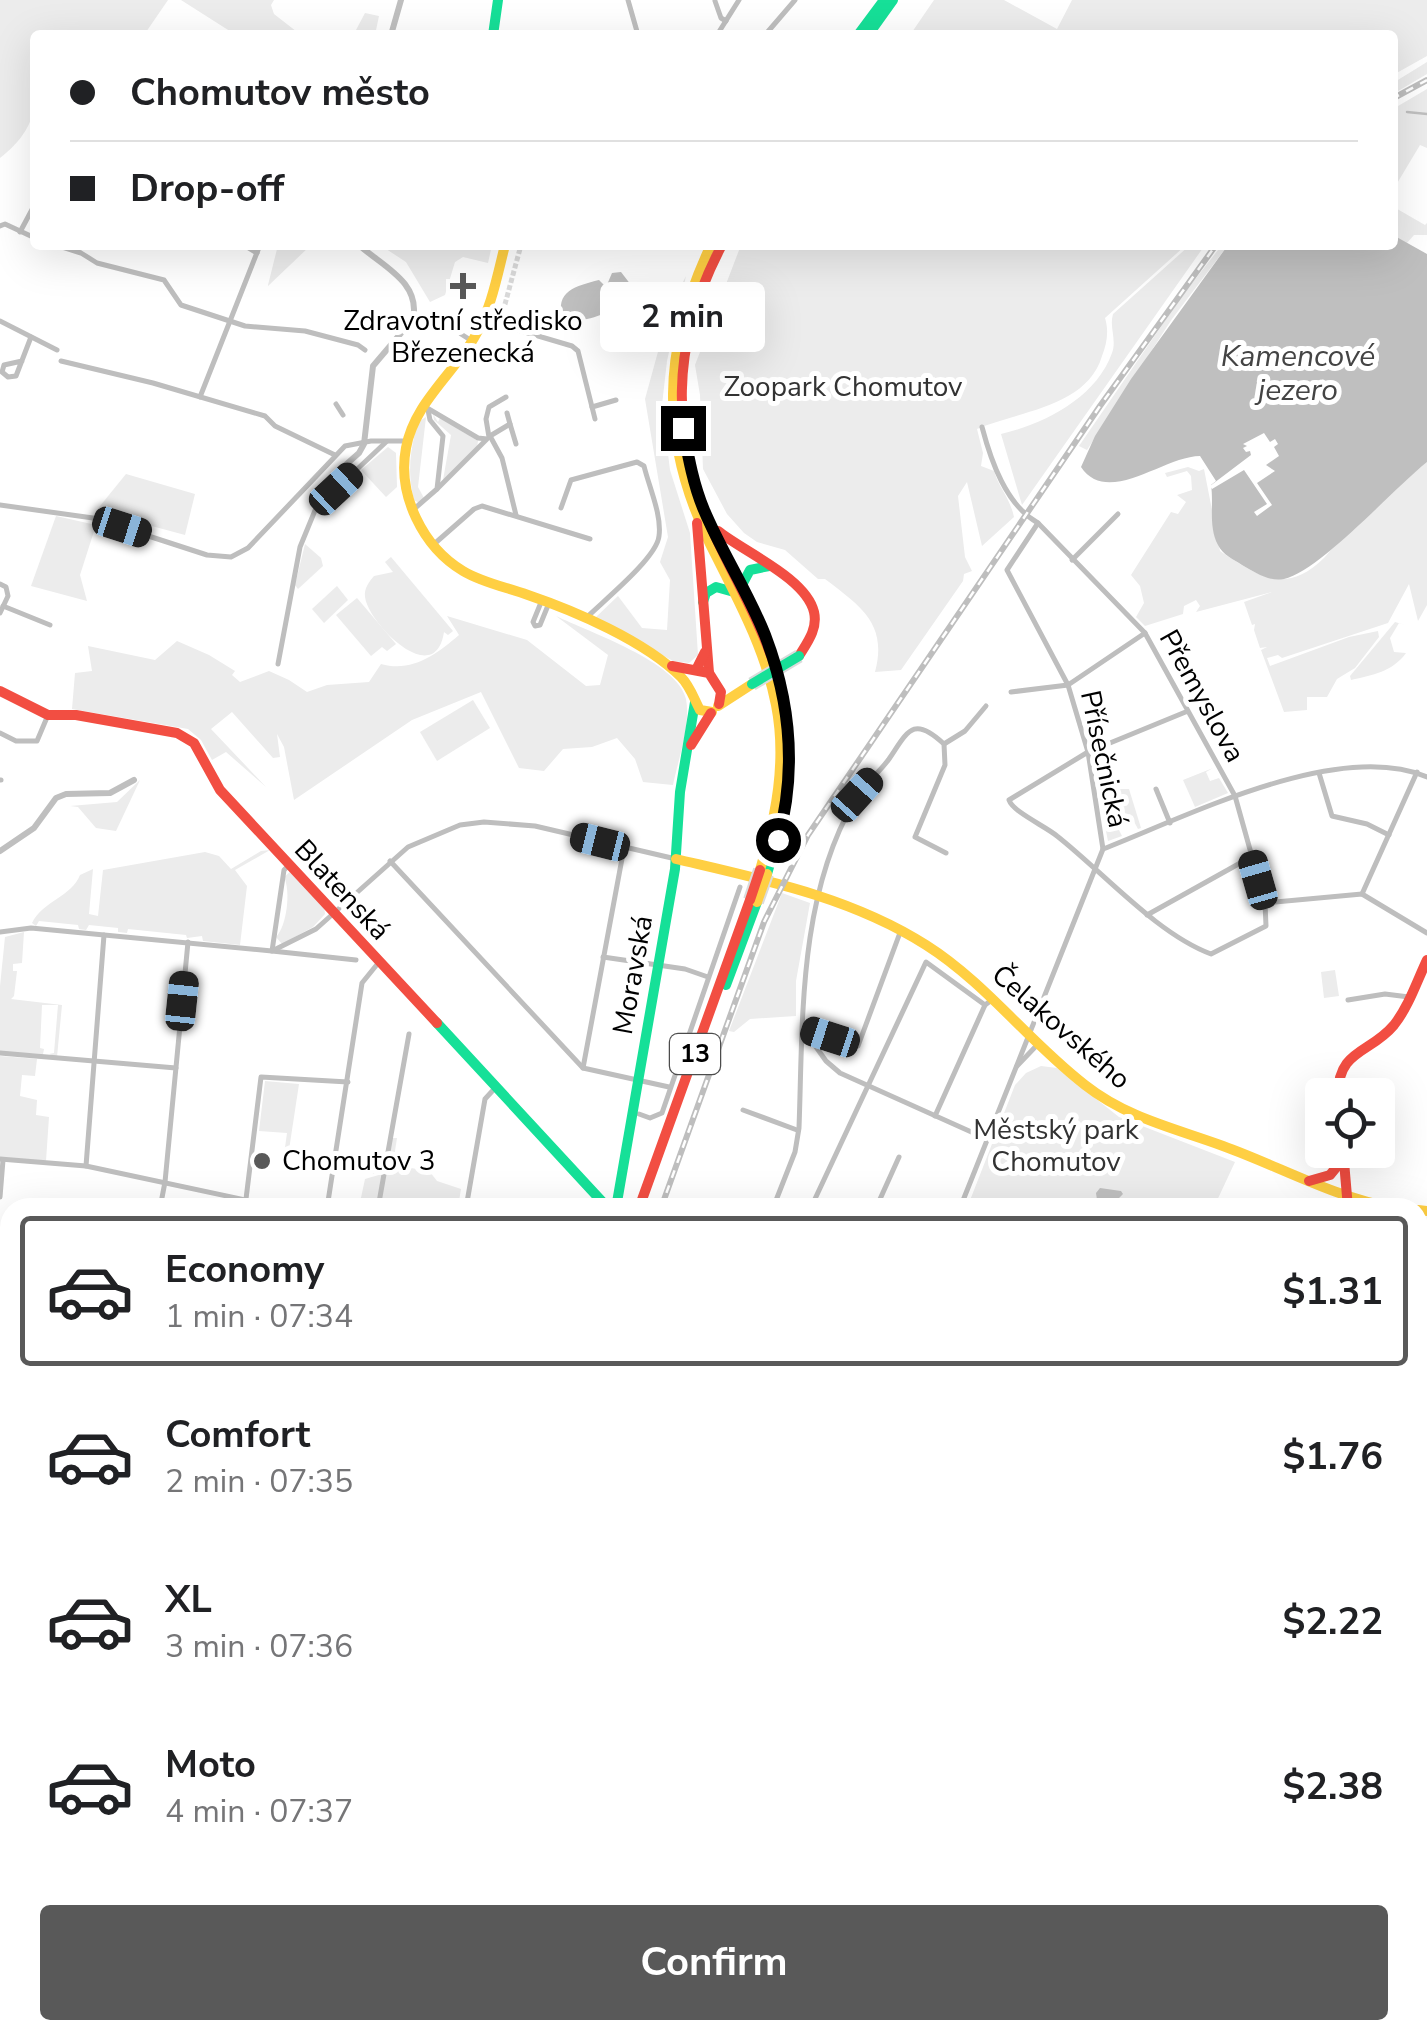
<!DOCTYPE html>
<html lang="en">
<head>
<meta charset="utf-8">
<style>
	:root { --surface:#fff; --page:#f2f2f2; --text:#202124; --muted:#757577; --line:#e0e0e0; --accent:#595959 }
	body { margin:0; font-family:"Nunito Sans",sans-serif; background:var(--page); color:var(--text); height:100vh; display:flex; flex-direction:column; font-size:38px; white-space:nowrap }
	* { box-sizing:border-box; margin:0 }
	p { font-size:32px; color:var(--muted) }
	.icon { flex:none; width:55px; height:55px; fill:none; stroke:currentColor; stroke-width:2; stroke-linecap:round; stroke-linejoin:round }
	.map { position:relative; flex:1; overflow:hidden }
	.details { position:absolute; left:0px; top:1198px; width:1428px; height:842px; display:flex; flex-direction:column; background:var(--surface); border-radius:30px 30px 0 0; box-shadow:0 10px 40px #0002 }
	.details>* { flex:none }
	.top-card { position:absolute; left:30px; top:30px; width:1368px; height:220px; border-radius:10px; box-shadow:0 10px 40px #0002; display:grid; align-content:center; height:220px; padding:0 40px; background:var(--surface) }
	.fabs { position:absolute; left:1305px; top:1078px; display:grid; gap:20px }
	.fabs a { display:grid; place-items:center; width:90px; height:90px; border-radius:10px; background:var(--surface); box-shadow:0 10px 40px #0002; font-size:50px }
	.end { position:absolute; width:45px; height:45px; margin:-22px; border:12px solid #000; background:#fff; box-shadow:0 0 0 5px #fff }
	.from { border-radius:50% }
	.bubble { position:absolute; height:70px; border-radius:10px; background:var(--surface); box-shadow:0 10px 40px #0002; font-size:32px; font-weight:700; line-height:70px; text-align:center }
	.car { position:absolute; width:30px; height:60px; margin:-30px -15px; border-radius:12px; box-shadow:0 0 8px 2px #0007; background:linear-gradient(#222 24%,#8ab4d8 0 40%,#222 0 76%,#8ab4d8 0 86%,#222 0) }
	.top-card b { display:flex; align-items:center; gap:35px; height:95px; font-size:38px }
	.top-card b+b { border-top:2px solid var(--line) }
	.top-card i { width:25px; height:25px; background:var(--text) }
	ul { padding:18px 0 0; list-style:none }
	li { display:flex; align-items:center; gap:30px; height:150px; margin:0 20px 15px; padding:0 20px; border:5px solid transparent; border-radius:10px }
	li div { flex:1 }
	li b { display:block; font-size:38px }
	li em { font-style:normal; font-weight:700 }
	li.selected { border-color:var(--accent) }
	li>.icon { width:90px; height:90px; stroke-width:1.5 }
	.cta { display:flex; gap:20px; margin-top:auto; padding:20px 40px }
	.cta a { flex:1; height:115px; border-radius:10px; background:var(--accent); color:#fff; font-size:40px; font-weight:700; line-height:115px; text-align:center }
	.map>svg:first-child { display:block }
	.green { fill:#ececec }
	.water { fill:#bfbfbf }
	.pier { fill:#fff }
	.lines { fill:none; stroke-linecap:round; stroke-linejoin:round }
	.stream { stroke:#bfbfbf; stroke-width:2.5 }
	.canal { stroke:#bfbfbf; stroke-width:6 }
	.river { stroke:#bfbfbf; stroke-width:10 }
	.street-tunnel { stroke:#d9d9d9; stroke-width:5; stroke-dasharray:5 2.5; stroke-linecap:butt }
	.street { stroke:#bebebe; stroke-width:5 }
	.fast { stroke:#16e098; stroke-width:10 }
	.slow { stroke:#ffcf43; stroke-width:10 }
	.jam { stroke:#f24e42; stroke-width:10 }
	.rail-casing { stroke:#bebebe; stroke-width:6 }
	.rail { stroke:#fff; stroke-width:2.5; stroke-dasharray:8; stroke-linecap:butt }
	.fast-bridge-casing { stroke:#dbdbdb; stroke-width:14; stroke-linecap:butt }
	.slow-bridge-casing { stroke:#dbdbdb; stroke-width:14; stroke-linecap:butt }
	.jam-bridge-casing { stroke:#dbdbdb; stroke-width:14; stroke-linecap:butt }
	.fast-bridge { stroke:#16e098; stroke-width:10 }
	.slow-bridge { stroke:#ffcf43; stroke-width:10 }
	.jam-bridge { stroke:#f24e42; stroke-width:10 }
	.route { stroke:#000; stroke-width:12 }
	.poi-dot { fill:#595959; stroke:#fff; stroke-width:4 }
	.labels { text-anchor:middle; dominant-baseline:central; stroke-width:10; stroke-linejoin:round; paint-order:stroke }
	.shield { fill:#fff; stroke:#4c4c4c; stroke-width:2.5 }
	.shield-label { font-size:25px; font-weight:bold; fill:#000 }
	.poi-label { font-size:28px; fill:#000; stroke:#fff }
	.park-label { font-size:28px; fill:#333; stroke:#fff }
	.street-label { font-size:28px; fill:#000; stroke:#fff }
	.water-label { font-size:30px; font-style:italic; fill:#444; stroke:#fff }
</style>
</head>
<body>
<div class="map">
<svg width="1427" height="2039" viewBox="0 0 1427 2039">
	<rect width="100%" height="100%" fill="#fff"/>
	<g class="green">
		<path d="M0,0H168L144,35H35C35,89 47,122 0,158Z"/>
		<path d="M181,0H274L271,5L274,14L301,35H236Z"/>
		<path d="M934,0H1004L1057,29L1072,0H1427V56L1393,75L1392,35H910Z"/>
		<path d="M365,13L379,16L375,35H342L347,30H356Z"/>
		<path d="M1427,62V74L1393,94V83Z"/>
		<path d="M1427,89V148L1420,145L1393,190V109Z"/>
		<path d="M1392,206L1425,225L1427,223V235H1414L1406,244L1393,235Z"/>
		<path d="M278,245H311L268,286V285Z"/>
		<path d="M380,245H492L488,263L463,257L455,262L445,295L430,302L406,262Z"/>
		<path d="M741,245H1186L1105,318C1109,331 1107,343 1102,356C1087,407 1019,411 977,429L983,453L981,466L994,471C999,488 1010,498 1014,517L982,546L967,482L958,496L965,557L972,571L964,574L963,581L901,670L875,672C888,623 860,606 825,579H818L785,550L757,542L744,533L727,514L703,469L700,395L695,365Z"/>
		<path d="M1190,245H1205L1022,505L1001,434C1044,424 1096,398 1112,353C1117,340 1109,327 1113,314Z"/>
		<path d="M1222,245H1228L1172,319L1087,450L1079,446L1182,296Z"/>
		<path d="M686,276L667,361L662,405L670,470L690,533L698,655L689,663L673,661L595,618L618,596L642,628L667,630L670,580L660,562L668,537L645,399L670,308Z"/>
		<path d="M433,414L438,422L440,418L478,441L477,448L443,480L451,435L434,420Z"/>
		<path d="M426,417L418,487L424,498L419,503L414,500C407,472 410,450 418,422Z"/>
		<path d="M388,447L396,453L397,487L386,497L361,470Z"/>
		<path d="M1427,462V605L1418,621L1409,584L1388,623L1282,658L1278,655L1267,658L1270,666L1349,637L1378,631L1379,637L1355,668L1337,679L1327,697H1307V710L1284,712L1261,650L1267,647L1260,648L1254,630L1255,624L1252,625L1244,602L1272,592L1196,612L1200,606L1196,600L1184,606L1183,614L1145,626L1136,617L1144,603L1140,586L1131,575L1171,512L1178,514L1186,502L1177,495L1192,490L1191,476L1187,471L1167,477L1165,473L1188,467L1199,471L1204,469L1220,551C1258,576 1285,596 1324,558C1331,551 1336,540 1344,534C1371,510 1399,485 1427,462Z"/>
		<path d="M126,474L195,494L185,535L96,511Z"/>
		<path d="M56,516L96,525L80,575L87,601L31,586Z"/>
		<path d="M305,544L321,558L323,566L298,589L295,585Z"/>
		<path d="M391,557L453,631L448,635L444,632C435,691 368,623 365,597C364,588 369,582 374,576L393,572L385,562Z"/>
		<path d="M337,586L348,600L324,623L312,609Z"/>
		<path d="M357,598L396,644L387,651L382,647L371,656L336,615Z"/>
		<path d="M447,616L527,640L586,686L600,685L608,655L556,616C589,632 678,662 686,699C691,725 678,760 673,785L643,782L635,759L617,738L592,747L563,749L544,771L519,768L481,692L412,720L294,800L284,747L277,734L280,757L273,758L232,712L211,729L266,787L226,752L212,760L201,740L188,729L72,709L75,673L92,671L88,646L155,660L177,641L209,655L235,671L232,675L240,682L269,671L289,680L307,692L327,685L369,682L381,664C412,673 437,654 459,635Z"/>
		<path d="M1395,622L1405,625L1399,623L1390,638L1394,652L1406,653C1392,672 1373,675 1351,680L1350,676Z"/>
		<path d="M473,700L490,728L437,761L420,732Z"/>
		<path d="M1213,768L1206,772L1210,781L1219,778L1228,793L1195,807L1183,780Z"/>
		<path d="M140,780L116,831L96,828L78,807L70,806L117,802Z"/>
		<path d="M1117,789H1129L1141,828L1138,829L1130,814L1115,822L1122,836L1108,841L1102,811L1119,809L1118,799H1100L1099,793Z"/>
		<path d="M270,850L235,870L247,886L240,945L203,941L202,936L187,938L186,935L128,929L127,933L118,932V928L89,925L86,930L79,929L78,925L39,921L36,926L32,923C42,902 72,896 80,875L93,869L89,914L98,916L103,870L205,852L219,856L231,869L261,851Z"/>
		<path d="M290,872L324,905L325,914L313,927L282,944L276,937C287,926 291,891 284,877Z"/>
		<path d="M782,893L810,903L796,981V1016L750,1019L734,1032L729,1031Z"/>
		<path d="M24,932L22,963L13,964V971H17L14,996L11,999L62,1005L57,1057L49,1054L54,1053L58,1005H42L40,1048L44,1049L43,1054L0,1052V986L5,937Z"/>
		<path d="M1335,970L1339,996L1324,998L1321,972Z"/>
		<path d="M0,1056L37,1059L35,1076L22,1075L20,1096L37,1100L36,1115L49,1117L46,1161L0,1157Z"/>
		<path d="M1041,1066L1057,1068L1119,1117L1235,1162L1214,1207L967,1208L1015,1085L1026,1073Z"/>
		<path d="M265,1081L299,1084L287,1163L283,1162L287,1133L259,1131Z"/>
		<path d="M392,1138H397L393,1164L430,1172L437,1181L461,1189L458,1207H359L365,1179L382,1174H360L361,1168L342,1163L383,1170Z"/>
	</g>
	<g class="water">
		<path d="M1393,235L1427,254V462C1393,489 1320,571 1284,579C1269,582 1254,572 1242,565C1233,559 1223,555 1218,545C1208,526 1214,504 1211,485L1216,481L1200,456C1164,456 1108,507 1081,467L1095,436L1131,379L1228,245H1392Z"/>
		<path d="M621,272L631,285L625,303C610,313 580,325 563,319C554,291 576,286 599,280L606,287L612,273Z"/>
		<path d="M1100,1188L1121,1191L1123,1194L1116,1201L1107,1200L1113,1207H1098L1096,1193Z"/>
	</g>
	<path class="pier" d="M1264,433L1270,442L1275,439L1278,444L1274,447L1279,456L1266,465L1275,471L1257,483L1272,505L1257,516L1254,512L1267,504L1244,470L1212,489L1210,486L1251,455L1250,451L1246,452L1243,448L1247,446L1243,444Z"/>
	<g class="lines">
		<path class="stream" d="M1407,112L1427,114"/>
		<g class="canal">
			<path d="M391,35L401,0"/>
			<path d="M332,477L359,453L364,444L373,366L413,319C421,282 382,266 359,245"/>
			<path d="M0,851L34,828L56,798L66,794L110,793L134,780"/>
		</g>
		<g class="river">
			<path d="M0,1469L10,1467"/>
			<path d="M1418,1667L1427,1666"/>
		</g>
		<path class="street-tunnel" d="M501,319L521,245"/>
		<g class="street">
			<path d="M628,0L638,35"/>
			<path d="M715,1L721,18L726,21"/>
			<path d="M717,35L739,0"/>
			<path d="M765,35L795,0"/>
			<path d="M0,226L5,224L35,238"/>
			<path d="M20,232L35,204"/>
			<path d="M56,245L81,253L97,263L164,280L181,305L245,326L305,331L358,345L365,350"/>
			<path d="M244,245L257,253"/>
			<path d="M461,314V334L472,341"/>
			<path d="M484,320L572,346L578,351L595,419"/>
			<path d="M0,321L57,350"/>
			<path d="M22,361L4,365L2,372L8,377L16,376L31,337"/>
			<path d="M61,361L153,383L265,416L275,426L335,455"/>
			<path d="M200,397L260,245"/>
			<path d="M336,404L343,415"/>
			<path d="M592,407L616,400"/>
			<path d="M427,408L478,438L487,439L437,489"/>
			<path d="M507,413L510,424L490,436L502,458L516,515"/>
			<path d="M510,424L516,444"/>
			<path d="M982,427C991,461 1006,505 1038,523L1145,633L1235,796L1265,903L1266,926L1211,954C1157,934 1104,873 1057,836C1045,826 1013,812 1009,800L1088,752L1188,711"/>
			<path d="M489,437L486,419L489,407L506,397"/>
			<path d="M0,505L93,518L207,555L231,557L248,548L345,446L371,441H408"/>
			<path d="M561,508L571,480L637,462L644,466C649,487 662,515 659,536C657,558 602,602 585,619"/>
			<path d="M413,510L437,489L443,436L430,420L428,410"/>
			<path d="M1038,523L1007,570L1068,685L1088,752L1103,849"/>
			<path d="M433,545L474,509L482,506L590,539"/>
			<path d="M1072,560L1118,514"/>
			<path d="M0,584L6,587L8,596L0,613"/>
			<path d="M542,600L533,622L535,626L540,625L549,603"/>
			<path d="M3,606L50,625"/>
			<path d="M278,664L300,547L316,508L386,442"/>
			<path d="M1011,692L1068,685L1145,633"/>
			<path d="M0,733L16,741H37L48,715"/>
			<path d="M944,744L965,731L986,706"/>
			<path d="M1319,773L1332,816L1367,824L1389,835"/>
			<path d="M0,780H1"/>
			<path d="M1156,789L1170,823"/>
			<path d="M390,861L583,1068L669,1087"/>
			<path d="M289,865L284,870L272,951L356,960"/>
			<path d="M1362,894L1417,772"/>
			<path d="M1265,903L1362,894L1427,933"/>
			<path d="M1147,915L1251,857"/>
			<path d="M0,932L31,928L272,951L316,929L408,847L460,825L484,822L535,826L676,859"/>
			<path d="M603,957L685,969L708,977"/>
			<path d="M1348,1000L1385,994L1409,997"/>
			<path d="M803,1028L858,1046L901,930"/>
			<path d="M804,1030L826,1061L840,1073L987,1139"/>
			<path d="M0,1053L176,1068"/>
			<path d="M1017,1066L1039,1043"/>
			<path d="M583,1068L624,848"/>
			<path d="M743,1110L797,1130"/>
			<path d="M639,1114L650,1118L662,1113L740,887"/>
			<path d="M935,1116L985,1005L993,999"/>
			<path d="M0,1159L86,1166L283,1208"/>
			<path d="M86,1166L104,935"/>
			<path d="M0,1197L3,1160"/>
			<path d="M246,1199L261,1077L348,1082"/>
			<path d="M160,1208L165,1182L188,942"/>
			<path d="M327,1208L362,983L379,962"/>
			<path d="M378,1208L409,1034"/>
			<path d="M466,1208L485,1099L496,1087"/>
			<path d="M773,1208L795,1152L799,1128C803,1020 798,897 855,800C863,785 879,773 889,759C908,731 913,715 944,744L945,765L915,837L946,853"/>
			<path d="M825,1208L814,1201L926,962L985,1005"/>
			<path d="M876,1208L899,1157"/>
			<path d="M960,1208L1103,849C1188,816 1339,739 1427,777"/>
			<path d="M1418,1240L1427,1241"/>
			<path d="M0,1245L10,1247"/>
			<path d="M1418,1296L1427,1297"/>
			<path d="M0,1405L10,1407"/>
			<path d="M1418,1460L1427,1462"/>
			<path d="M1418,1547L1427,1549"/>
			<path d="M1418,1564L1427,1565"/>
			<path d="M1418,1729L1427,1732"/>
			<path d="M0,1780L10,1778"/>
			<path d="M0,1865L10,1863"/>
			<path d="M1418,1875L1427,1877"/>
			<path d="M0,1889L10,1899"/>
			<path d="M0,1928L10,1919"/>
			<path d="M1418,1973L1427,1976"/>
			<path d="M1427,1984L1421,2005L1427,2007"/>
			<path d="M0,2020L10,2008"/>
			<path d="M282,2030L308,2039"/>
			<path d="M383,2030L409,2039"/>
			<path d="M1081,2030L1106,2039"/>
			<path d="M1266,2030L1288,2039"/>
			<path d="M163,2039L166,2030"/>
			<path d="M218,2039L221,2030"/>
			<path d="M437,2039L440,2030"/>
			<path d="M452,2039L455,2030"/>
			<path d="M512,2039L516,2030"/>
			<path d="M750,2039L755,2030"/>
			<path d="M1012,2039L1015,2030"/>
			<path d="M1177,2039L1180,2030"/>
			<path d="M1349,2039L1352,2030"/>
		</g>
		<g class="fast">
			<path d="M493,35L498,0"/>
			<path d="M858,35L884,0"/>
			<path d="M868,35L893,0"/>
			<path d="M742,585L750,570L769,566"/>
			<path d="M703,602L706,593L716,587L734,592"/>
			<path d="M767,874C788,804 798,740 776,670"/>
			<path d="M726,985L757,902"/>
			<path d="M437,1023L608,1208"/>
			<path d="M616,1208L675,869L680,792L695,702"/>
			<path d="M1418,1401L1427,1403"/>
			<path d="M928,2039L932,2030"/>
		</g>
		<g class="slow">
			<path d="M505,245C497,277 491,310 474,338C452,375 414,404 406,448C397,495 423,547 463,571C483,583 506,587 528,595C575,611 645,641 681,677C690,686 694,699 700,710L712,712"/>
			<path d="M711,245C662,348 659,440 710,544C736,596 765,648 776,705C787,761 776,816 760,870"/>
			<path d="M718,706L752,684"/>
			<path d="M676,859C761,879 851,897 926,945C986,983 1029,1042 1085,1085C1127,1118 1174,1128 1223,1146C1281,1167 1333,1197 1394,1208"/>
			<path d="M1418,1210L1427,1211"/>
			<path d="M0,1439L10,1445"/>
			<path d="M0,1575L10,1577"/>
			<path d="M1418,1693H1427"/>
			<path d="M548,2039L551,2030"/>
		</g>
		<g class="jam">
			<path d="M722,245C670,343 669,438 716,538C736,581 761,623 776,670"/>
			<path d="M697,523L709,673"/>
			<path d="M718,531C744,552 806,578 814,612C818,629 807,643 799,656"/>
			<path d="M672,666L709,673L721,692L719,704"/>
			<path d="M696,670L705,652"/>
			<path d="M0,691L48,715H76L177,733L194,743L220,790L437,1023"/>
			<path d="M691,745L711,713"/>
			<path d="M1338,1095C1338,1049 1370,1054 1394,1025C1409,1006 1417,981 1427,960"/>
			<path d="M1343,1150L1348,1208"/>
			<path d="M1309,1181L1330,1175L1343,1159"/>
			<path d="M639,1208L750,900"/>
			<path d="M1418,1412L1427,1414"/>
			<path d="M0,1542L10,1537"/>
			<path d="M1418,1684L1427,1685"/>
			<path d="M283,2039L286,2030"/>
		</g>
		<g class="rail-casing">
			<g id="rail">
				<path d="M1392,99L1427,80"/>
				<path d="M661,1208L764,922L808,835L1100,406L1216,245"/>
				<path d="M0,1763L10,1761"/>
				<path d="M645,2039L647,2030"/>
				<path d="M807,2039L811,2030"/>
			</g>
		</g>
		<use href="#rail" class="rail"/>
		<g class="fast-bridge-casing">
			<path id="fast-bridge" d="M752,684L799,656"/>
		</g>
		<g class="slow-bridge-casing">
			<path id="slow-bridge" d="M757,902L767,874"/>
		</g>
		<g class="jam-bridge-casing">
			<path id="jam-bridge" d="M750,900L760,870"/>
		</g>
		<use href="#fast-bridge" class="fast-bridge"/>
		<use href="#slow-bridge" class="slow-bridge"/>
		<use href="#jam-bridge" class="jam-bridge"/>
	</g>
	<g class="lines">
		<path class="route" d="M683,428C688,455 693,484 704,510C722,553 748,592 765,635C791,703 797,770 778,840"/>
	</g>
	<g class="poi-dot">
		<path d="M458 271h10v10h10v10h-10v10h-10v-10h-10v-10h10z"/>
		<circle cx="262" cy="1161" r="10"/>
	</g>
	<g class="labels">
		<rect class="shield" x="670" y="1034" width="50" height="40" rx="8"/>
		<g class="shield-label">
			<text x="695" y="1054">13</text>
		</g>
		<g class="poi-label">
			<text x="463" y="321">Zdravotní středisko<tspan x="463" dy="32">Březenecká</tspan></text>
			<text x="282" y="1161" text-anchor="start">Chomutov 3</text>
		</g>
		<g class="park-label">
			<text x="843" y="387">Zoopark Chomutov</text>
			<text x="1056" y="1130">Městský park<tspan x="1056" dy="32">Chomutov</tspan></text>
		</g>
		<g class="street-label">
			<text transform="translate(1202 696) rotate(61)">Přemyslova</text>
			<text transform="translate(1104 759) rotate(78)">Přísečnická</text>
			<text transform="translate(342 890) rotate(47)">Blatenská</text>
			<text transform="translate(633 975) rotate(-80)">Moravská</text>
			<text transform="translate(1061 1027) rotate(41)">Čelakovského</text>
		</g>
		<g class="water-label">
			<text x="1298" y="356">Kamencové<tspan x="1298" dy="34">jezero</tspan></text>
		</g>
	</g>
</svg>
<div class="fabs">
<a><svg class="icon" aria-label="locate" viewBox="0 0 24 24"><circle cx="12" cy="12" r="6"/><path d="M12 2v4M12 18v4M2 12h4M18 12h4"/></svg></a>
</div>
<i class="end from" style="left:778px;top:840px"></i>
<i class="end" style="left:683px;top:428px"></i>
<div class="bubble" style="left:600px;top:282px;width:165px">2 min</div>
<i class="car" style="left:336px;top:489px;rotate:47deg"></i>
<i class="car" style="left:122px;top:527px;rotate:108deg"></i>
<i class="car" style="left:857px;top:795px;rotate:42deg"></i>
<i class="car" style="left:600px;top:842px;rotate:284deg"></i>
<i class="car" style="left:1258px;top:880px;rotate:344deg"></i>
<i class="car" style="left:182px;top:1001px;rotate:6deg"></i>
<i class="car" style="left:830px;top:1037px;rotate:288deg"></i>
<div class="top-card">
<b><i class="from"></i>Chomutov město</b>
<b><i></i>Drop-off</b>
</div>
<section class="details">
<ul>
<li class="selected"><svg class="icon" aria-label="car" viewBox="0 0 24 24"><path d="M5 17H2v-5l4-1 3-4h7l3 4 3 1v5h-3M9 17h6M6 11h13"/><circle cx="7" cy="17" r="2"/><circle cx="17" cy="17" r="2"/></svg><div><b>Economy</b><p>1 min · 07:34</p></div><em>$1.31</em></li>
<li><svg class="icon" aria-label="car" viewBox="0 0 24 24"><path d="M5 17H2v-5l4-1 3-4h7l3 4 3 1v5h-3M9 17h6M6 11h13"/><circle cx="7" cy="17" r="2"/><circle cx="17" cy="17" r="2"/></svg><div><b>Comfort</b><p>2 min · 07:35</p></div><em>$1.76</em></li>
<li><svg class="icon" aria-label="car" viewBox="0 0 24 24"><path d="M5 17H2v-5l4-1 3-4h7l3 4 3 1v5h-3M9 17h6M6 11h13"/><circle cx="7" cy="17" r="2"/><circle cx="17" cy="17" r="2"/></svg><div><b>XL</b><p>3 min · 07:36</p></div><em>$2.22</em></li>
<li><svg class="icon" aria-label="car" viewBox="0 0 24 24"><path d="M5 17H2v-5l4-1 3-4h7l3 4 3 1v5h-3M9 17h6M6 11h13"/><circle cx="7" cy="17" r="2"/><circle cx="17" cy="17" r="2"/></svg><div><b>Moto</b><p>4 min · 07:37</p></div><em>$2.38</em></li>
</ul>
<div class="cta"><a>Confirm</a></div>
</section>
</div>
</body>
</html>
